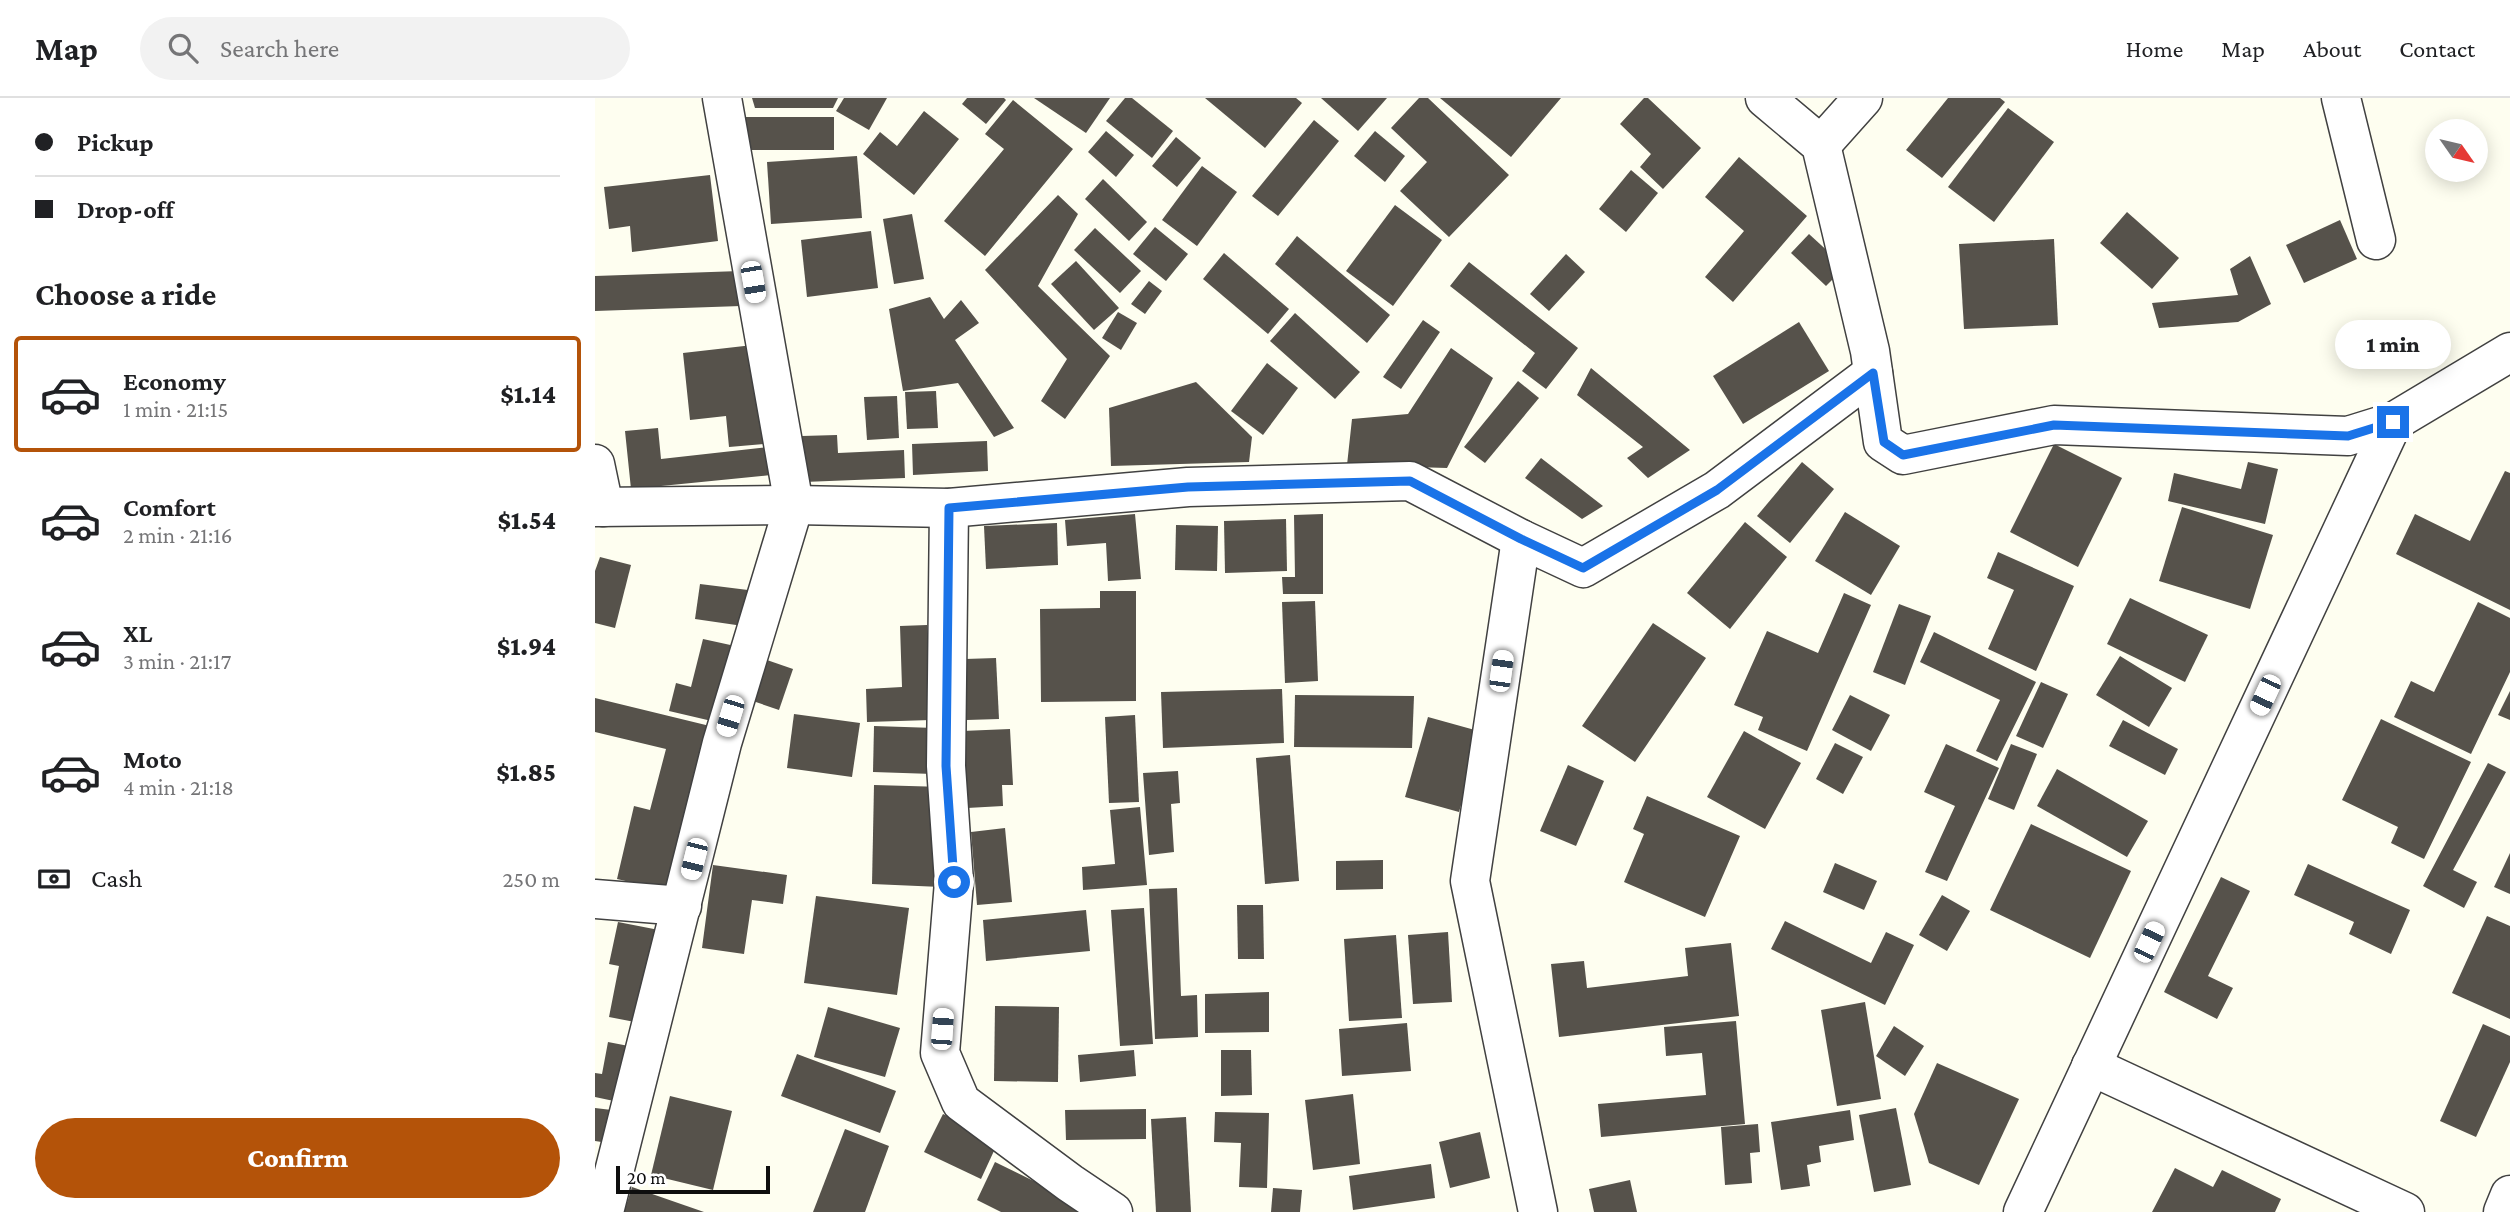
<!DOCTYPE html>
<html lang="en">
<head>
<meta charset="utf-8">
<style>
	:root { --surface:#fff; --page:#f2f2f2; --text:#202124; --muted:#757577; --line:#e0e0e0; --accent:#b45309 }
	body { margin:0; font-family:"Crimson Pro",serif; background:var(--page); color:var(--text); height:100vh; display:flex; flex-direction:column; font-size:26px; white-space:nowrap }
	* { box-sizing:border-box; margin:0 }
	p { font-size:23px; color:var(--muted) }
	.icon { flex:none; width:38px; height:38px; fill:none; stroke:currentColor; stroke-width:2; stroke-linecap:round; stroke-linejoin:round }
	.map { position:relative; flex:1; overflow:hidden }
	.side { display:flex; flex-direction:column; background:var(--surface); width:595px }
	.side>* { flex:none }
	.banner { display:grid; align-content:center; height:154px; padding:0 35px; background:var(--surface) }
	.needle { width:46px; rotate:124deg }
	.tools { position:absolute; left:1830px; top:21px; display:grid; gap:14px }
	.tools a { display:grid; place-items:center; width:63px; height:63px; border-radius:50%; background:var(--surface); box-shadow:0 4px 18px #0003; font-size:35px }
	.scale { position:absolute; left:21px; bottom:18px; width:154px; box-sizing:border-box; padding-left:7px; border:4px solid #0e0e0e; border-top:0; font-size:19px; line-height:24px; white-space:nowrap; color:#0e0e0e; -webkit-text-stroke:5px #fff; paint-order:stroke }
	.end { position:absolute; width:32px; height:32px; margin:-16px; border:9px solid #1a73e8; background:#fff; box-shadow:0 0 0 4px #fff }
	.from { border-radius:50% }
	.bubble { position:absolute; height:49px; border-radius:24px; background:var(--surface); box-shadow:0 4px 18px #0003; font-size:23px; font-weight:800; line-height:49px; text-align:center }
	.car { position:absolute; width:21px; height:42px; margin:-21px -10px; border-radius:9px; box-shadow:0 0 5px 2px #0007; background:linear-gradient(#fff 24%,#345 0 40%,#fff 0 76%,#345 0 86%,#fff 0) }
	.banner b { display:flex; align-items:center; gap:24px; height:66px; font-size:26px }
	.banner b+b { border-top:2px solid var(--line) }
	.banner i { width:18px; height:18px; background:var(--text) }
	ul { padding:0; list-style:none }
	li { display:flex; align-items:center; gap:21px; height:116px; margin:0 14px 10px; padding:0 21px; border:4px solid transparent; border-radius:7px }
	li div { flex:1 }
	li b { display:block; font-size:26px }
	li em { font-style:normal; font-weight:800 }
	li.on { border-color:var(--accent) }
	li>.icon { width:63px; height:63px; stroke-width:1.5 }
	h2 { padding:0 35px; font-size:32px; line-height:84px }
	.pay { display:flex; align-items:center; gap:18px; height:77px; padding:0 35px; font-size:26px }
	.pay p { margin-inline-start:auto }
	.primary-button { display:flex; gap:14px; margin-top:auto; padding:14px 35px }
	.primary-button a { flex:1; height:80px; border-radius:42px; background:var(--accent); color:#fff; font-size:28px; font-weight:800; line-height:80px; text-align:center }
	header { display:flex; align-items:center; gap:42px; box-sizing:border-box; height:98px; padding:0 35px; background:var(--surface); border-bottom:2px solid var(--line) }
	header strong { font-size:33px }
	nav { display:flex; gap:38px; margin-inline-start:auto; font-size:24px }
	.search { width:490px; height:63px; background:var(--page); display:flex; align-items:center; gap:18px; box-sizing:border-box; padding:0 24px; border-radius:38px; color:var(--muted); font-size:26px }
	main { display:flex; flex:1; min-height:0 }
	.map>svg:first-child { display:block }
	.building { fill:#56524b }
	.lines { fill:none; stroke-linecap:round; stroke-linejoin:round }
	.street-casing { stroke:#414141; stroke-width:41 }
	.street { stroke:#fff; stroke-width:38 }
	.route { stroke:#1a73e8; stroke-width:9 }
</style>
</head>
<body>
<header>
<strong>Map</strong>
<div class="search"><svg class="icon" aria-label="search" viewBox="0 0 24 24"><circle cx="10" cy="10" r="6"/><path d="M15 15l6 6"/></svg>Search here</div>
<nav><a>Home</a><a>Map</a><a>About</a><a>Contact</a></nav>
</header>
<main>
<section class="side">
<div class="banner">
<b><i class="from"></i>Pickup</b>
<b><i></i>Drop-off</b>
</div>
<h2>Choose a ride</h2>
<ul>
<li class="on"><svg class="icon" aria-label="car" viewBox="0 0 24 24"><path d="M5 17H2v-5l4-1 3-4h7l3 4 3 1v5h-3M9 17h6M6 11h13"/><circle cx="7" cy="17" r="2"/><circle cx="17" cy="17" r="2"/></svg><div><b>Economy</b><p>1 min · 21:15</p></div><em>$1.14</em></li>
<li><svg class="icon" aria-label="car" viewBox="0 0 24 24"><path d="M5 17H2v-5l4-1 3-4h7l3 4 3 1v5h-3M9 17h6M6 11h13"/><circle cx="7" cy="17" r="2"/><circle cx="17" cy="17" r="2"/></svg><div><b>Comfort</b><p>2 min · 21:16</p></div><em>$1.54</em></li>
<li><svg class="icon" aria-label="car" viewBox="0 0 24 24"><path d="M5 17H2v-5l4-1 3-4h7l3 4 3 1v5h-3M9 17h6M6 11h13"/><circle cx="7" cy="17" r="2"/><circle cx="17" cy="17" r="2"/></svg><div><b>XL</b><p>3 min · 21:17</p></div><em>$1.94</em></li>
<li><svg class="icon" aria-label="car" viewBox="0 0 24 24"><path d="M5 17H2v-5l4-1 3-4h7l3 4 3 1v5h-3M9 17h6M6 11h13"/><circle cx="7" cy="17" r="2"/><circle cx="17" cy="17" r="2"/></svg><div><b>Moto</b><p>4 min · 21:18</p></div><em>$1.85</em></li>
</ul>
<div class="pay"><svg class="icon" aria-label="cash" viewBox="0 0 24 24"><path d="M3 7h18v10H3z"/><circle cx="12" cy="12" r="2"/></svg>Cash<p>250 m</p></div>
<div class="primary-button"><a>Confirm</a></div>
</section>
<div class="map">
<svg width="1915" height="1114" viewBox="0 0 1915 1114">
	<rect width="100%" height="100%" fill="#fefef0"/>
	<g class="building">
		<path d="M157,0H243L238,10H160Z"/>
		<path d="M249,0H292L274,32L241,13Z"/>
		<path d="M372,0H409L411,2L391,26L367,6Z"/>
		<path d="M439,0H515L491,35Z"/>
		<path d="M530,0H537L578,33L557,60L511,23Z"/>
		<path d="M610,0H701L707,5L670,50Z"/>
		<path d="M726,0H792L763,33Z"/>
		<path d="M824,0H833L914,77L854,139L805,93L832,64L796,30Z"/>
		<path d="M845,0H966L916,59Z"/>
		<path d="M1049,0H1053L1106,50L1068,91L1045,69L1056,56L1025,26Z"/>
		<path d="M1353,0H1405L1410,4L1347,80L1311,52Z"/>
		<path d="M418,2L478,51L390,158L349,123L409,51L390,36Z"/>
		<path d="M1413,10L1459,44L1399,124L1353,89Z"/>
		<path d="M329,13L364,41L319,97L268,56L285,34L302,48Z"/>
		<path d="M140,19H239V52H139Z"/>
		<path d="M719,22L744,43L683,118L657,98Z"/>
		<path d="M511,33L539,57L521,79L493,54Z"/>
		<path d="M780,33L810,58L790,84L759,58Z"/>
		<path d="M581,39L606,60L582,89L557,68Z"/>
		<path d="M262,58L267,120L176,126L172,64Z"/>
		<path d="M1144,59L1212,118L1138,204L1110,179L1149,133L1110,99Z"/>
		<path d="M607,68L642,94L602,148L567,122Z"/>
		<path d="M1036,72L1063,95L1031,134L1004,111Z"/>
		<path d="M115,77L123,143L37,154L35,128L14,131L9,89Z"/>
		<path d="M508,81L552,124L534,143L490,101Z"/>
		<path d="M463,97L483,116L443,188L515,258L470,321L446,303L472,261L390,172Z"/>
		<path d="M800,107L847,142L798,208L751,173Z"/>
		<path d="M1532,114L1584,160L1557,191L1505,145Z"/>
		<path d="M317,116L329,181L299,186L288,121Z"/>
		<path d="M1745,122L1762,161L1709,185L1691,147Z"/>
		<path d="M560,129L593,156L571,183L538,156Z"/>
		<path d="M500,130L546,173L525,195L479,152Z"/>
		<path d="M276,133L283,190L212,199L206,142Z"/>
		<path d="M1214,136L1250,169L1231,188L1196,155Z"/>
		<path d="M702,138L795,217L772,245L680,166Z"/>
		<path d="M1459,141L1463,227L1369,231L1364,146Z"/>
		<path d="M629,155L694,211L673,236L608,181Z"/>
		<path d="M971,156L990,174L954,213L935,196Z"/>
		<path d="M1655,158L1676,206L1643,224L1564,230L1557,205L1643,197L1635,171Z"/>
		<path d="M481,163L524,210L499,232L456,186Z"/>
		<path d="M874,164L983,250L951,291L927,273L940,255L855,188Z"/>
		<path d="M145,173L146,208L0,213V178Z"/>
		<path d="M554,183L567,193L550,216L536,206Z"/>
		<path d="M335,199L349,221L366,202L384,225L360,242L419,330L399,339L363,285L308,293L294,211Z"/>
		<path d="M523,214L542,225L526,252L507,240Z"/>
		<path d="M700,215L765,274L740,301L675,243Z"/>
		<path d="M828,222L845,234L806,291L788,279Z"/>
		<path d="M1204,224L1234,273L1148,326L1118,278Z"/>
		<path d="M158,247L169,346L134,349L131,318L95,322L88,255Z"/>
		<path d="M856,250L898,280L852,370L752,367L757,321L813,316Z"/>
		<path d="M672,265L703,290L668,337L636,313Z"/>
		<path d="M996,270L1095,352L1053,380L1032,360L1048,349L982,297Z"/>
		<path d="M923,283L944,300L890,365L869,349Z"/>
		<path d="M601,284L657,339L654,364L516,368L514,310Z"/>
		<path d="M341,293L343,330L312,331L310,294Z"/>
		<path d="M302,298L304,340L272,342L269,299Z"/>
		<path d="M63,330L66,361L173,349L176,377L36,391L30,333Z"/>
		<path d="M242,337L243,355L309,352L310,380L209,384L207,338Z"/>
		<path d="M392,343L393,373L318,377L317,346Z"/>
		<path d="M1459,346L1527,380L1483,469L1415,434Z"/>
		<path d="M946,360L1008,408L987,421L930,380Z"/>
		<path d="M1207,364L1239,391L1195,445L1162,418Z"/>
		<path d="M1653,364L1683,371L1670,426L1573,403L1579,375L1646,391Z"/>
		<path d="M1910,373L1915,375V512L1801,456L1820,416L1875,443Z"/>
		<path d="M1587,409L1678,437L1655,511L1564,483Z"/>
		<path d="M1250,414L1305,448L1276,497L1220,463Z"/>
		<path d="M540,416L546,481L513,483L511,445L472,448L470,422Z"/>
		<path d="M728,416V496H688L687,479H700L699,417Z"/>
		<path d="M691,421L692,473L630,475L629,423Z"/>
		<path d="M1150,424L1192,459L1135,531L1092,495Z"/>
		<path d="M462,425L463,467L391,471L389,428Z"/>
		<path d="M581,427L623,428L622,473L580,472Z"/>
		<path d="M1403,454L1479,488L1441,573L1393,551L1419,492L1392,480Z"/>
		<path d="M5,459L36,467L20,530L0,525V473Z"/>
		<path d="M105,486L153,492L148,528L100,521Z"/>
		<path d="M505,493H541V603L446,604L445,511L505,510Z"/>
		<path d="M1249,495L1276,507L1212,653L1163,632L1168,619L1139,607L1172,533L1223,555Z"/>
		<path d="M1535,500L1613,537L1590,584L1512,546Z"/>
		<path d="M720,503L723,583L690,585L687,504Z"/>
		<path d="M1883,504L1915,520V574L1876,656L1799,619L1816,583L1839,594Z"/>
		<path d="M1304,506L1336,518L1310,587L1278,574Z"/>
		<path d="M1058,525L1111,560L1040,664L987,628Z"/>
		<path d="M332,527L336,622L272,624L271,591L307,589L305,528Z"/>
		<path d="M1339,534L1441,584L1402,663L1381,653L1405,602L1325,564Z"/>
		<path d="M108,541L140,548L121,624L74,613L81,585L96,589Z"/>
		<path d="M1525,558L1577,590L1554,629L1501,597Z"/>
		<path d="M401,560L404,621L372,622L370,561Z"/>
		<path d="M169,561L198,571L184,612L155,602Z"/>
		<path d="M1446,584L1473,596L1448,650L1421,638Z"/>
		<path d="M687,591L689,645L568,650L566,594Z"/>
		<path d="M1915,593V622L1903,617Z"/>
		<path d="M700,597L819,598L817,650L699,649Z"/>
		<path d="M1255,597L1295,617L1276,653L1237,632Z"/>
		<path d="M0,600L119,629L78,794L22,781L39,708L55,712L71,651L0,634Z"/>
		<path d="M199,616L265,625L257,679L192,670Z"/>
		<path d="M540,617L544,704L514,705L510,619Z"/>
		<path d="M833,619L887,634L864,714L810,699Z"/>
		<path d="M1786,621L1876,664L1829,761L1796,745L1803,729L1747,702Z"/>
		<path d="M1528,622L1583,651L1570,677L1514,648Z"/>
		<path d="M279,628L340,630L338,676L278,674Z"/>
		<path d="M415,631L418,687H407L408,708L372,710L367,633Z"/>
		<path d="M1149,633L1206,665L1170,731L1112,699Z"/>
		<path d="M1240,645L1268,659L1248,696L1221,681Z"/>
		<path d="M1351,646L1404,670L1352,783L1330,774L1360,708L1329,694Z"/>
		<path d="M1416,646L1442,656L1419,712L1393,701Z"/>
		<path d="M695,657L704,783L670,786L661,660Z"/>
		<path d="M1893,665L1911,674L1858,772L1882,784L1869,810L1828,788Z"/>
		<path d="M973,667L1009,683L981,748L945,733Z"/>
		<path d="M1462,671L1553,723L1532,759L1442,708Z"/>
		<path d="M583,673L585,705L576,706L579,754L554,757L548,675Z"/>
		<path d="M279,687L349,689L346,789L277,786Z"/>
		<path d="M1052,698L1145,738L1110,819L1029,784L1049,736L1038,731Z"/>
		<path d="M545,709L552,787L488,792L487,769L520,766L515,712Z"/>
		<path d="M1436,726L1536,773L1495,860L1395,812Z"/>
		<path d="M410,730L417,804L382,807L376,734Z"/>
		<path d="M1915,755V796L1899,789Z"/>
		<path d="M788,762V791L741,792V763Z"/>
		<path d="M1240,765L1282,783L1269,812L1228,794Z"/>
		<path d="M1713,766L1815,812L1796,856L1754,836L1759,824L1699,797Z"/>
		<path d="M118,767L192,777L188,806L157,802L149,856L107,850Z"/>
		<path d="M1626,779L1655,793L1613,878L1638,890L1622,921L1569,894Z"/>
		<path d="M582,790L586,898L602,897L603,939L560,941L554,791Z"/>
		<path d="M1347,797L1375,813L1352,853L1324,837Z"/>
		<path d="M221,798L314,810L302,897L209,885Z"/>
		<path d="M642,807H668L669,861H643Z"/>
		<path d="M549,810L558,946L525,948L516,812Z"/>
		<path d="M491,812L495,853L391,863L388,822Z"/>
		<path d="M1892,818L1915,828V921L1857,895Z"/>
		<path d="M1190,823L1276,865L1291,834L1319,847L1290,907L1176,851Z"/>
		<path d="M23,824L64,832L45,925L14,919L24,868L14,866Z"/>
		<path d="M853,834L857,904L818,906L813,837Z"/>
		<path d="M801,837L807,920L754,923L749,841Z"/>
		<path d="M1136,845L1144,918L964,939L956,866L989,863L992,890L1093,878L1090,850Z"/>
		<path d="M674,894V934L610,935V896Z"/>
		<path d="M1270,904L1286,1001L1242,1008L1226,912Z"/>
		<path d="M400,908L464,909L463,984L399,983Z"/>
		<path d="M233,909L305,930L290,979L219,959Z"/>
		<path d="M1141,923L1150,1026L1006,1039L1003,1006L1111,997L1107,955L1071,958L1069,929Z"/>
		<path d="M812,925L816,973L747,978L744,931Z"/>
		<path d="M1888,926L1915,938V964L1881,1039L1845,1023Z"/>
		<path d="M1299,928L1329,948L1310,978L1281,958Z"/>
		<path d="M13,944L44,950L33,1006L0,999V975L7,976Z"/>
		<path d="M539,952L541,978L485,984L483,957Z"/>
		<path d="M626,952H656L657,997L626,998Z"/>
		<path d="M202,956L301,993L285,1035L186,998Z"/>
		<path d="M1342,965L1424,1001L1384,1087L1334,1065L1319,1016Z"/>
		<path d="M758,996L765,1066L718,1072L710,1002Z"/>
		<path d="M75,998L137,1013L118,1092L56,1077Z"/>
		<path d="M0,1010L25,1013L20,1046L0,1043Z"/>
		<path d="M1301,1010L1316,1087L1279,1094L1264,1017Z"/>
		<path d="M551,1011V1041L471,1042L470,1012Z"/>
		<path d="M1255,1012L1259,1042L1224,1048L1226,1064L1212,1067L1215,1088L1186,1092L1176,1024Z"/>
		<path d="M620,1014L674,1015L672,1090L644,1089L646,1045L619,1044Z"/>
		<path d="M348,1016L404,1042L386,1081L329,1054Z"/>
		<path d="M591,1019L596,1114H561L556,1021Z"/>
		<path d="M1163,1026L1165,1054L1155,1055L1157,1085L1130,1087L1126,1029Z"/>
		<path d="M250,1031L294,1048L270,1114H218Z"/>
		<path d="M885,1034L895,1080L855,1090L844,1044Z"/>
		<path d="M400,1064L479,1103L496,1114H406L382,1102Z"/>
		<path d="M836,1066L840,1100L758,1112L754,1078Z"/>
		<path d="M1580,1070L1618,1089L1627,1072L1686,1101L1680,1114H1557Z"/>
		<path d="M1035,1082L1042,1114H999L994,1091Z"/>
		<path d="M37,1089L109,1114H29Z"/>
		<path d="M678,1090L707,1092L705,1114H676Z"/>
	</g>
	<g class="lines">
		<g class="street-casing">
			<g id="street">
				<path d="M1170,0L1226,47L1275,253L1288,344L1308,357L1459,327L1753,338L1798,324L1915,254"/>
				<path d="M1746,0L1781,142"/>
				<path d="M1226,47L1268,0"/>
				<path d="M0,366L9,409"/>
				<path d="M0,409L199,407L354,410L593,389L815,383L926,441L988,470L1122,392L1278,275"/>
				<path d="M354,410L351,668L359,784L345,955L366,1004L475,1085L518,1114"/>
				<path d="M926,441L875,783L943,1114"/>
				<path d="M0,801L87,808"/>
				<path d="M1496,968L1810,1114"/>
				<path d="M9,1114L127,645L199,407L127,0"/>
				<path d="M1428,1114L1798,324"/>
				<path d="M1908,1114L1915,1097"/>
			</g>
		</g>
		<use href="#street" class="street"/>
	</g>
	<g class="lines">
		<path class="route" d="M359,784L351,668L354,410L593,389L815,383L926,441L988,470L1122,392L1278,275L1289,344L1308,357L1459,327L1753,338L1798,324"/>
	</g>
</svg>
<div class="tools">
<a><svg class="needle" viewBox="-14 -14 28 28"><path d="M0-13l5 13h-10z" fill="#e53935"/><path d="M0 13l5-13h-10z" fill="#757577"/></svg></a>
</div>
<div class="scale">20 m</div>
<i class="end from" style="left:359px;top:784px"></i>
<i class="end" style="left:1798px;top:324px"></i>
<div class="bubble" style="left:1740px;top:222px;width:116px">1 min</div>
<i class="car" style="left:158px;top:184px;rotate:170deg"></i>
<i class="car" style="left:906px;top:573px;rotate:8deg"></i>
<i class="car" style="left:1670px;top:597px;rotate:205deg"></i>
<i class="car" style="left:135px;top:618px;rotate:197deg"></i>
<i class="car" style="left:99px;top:761px;rotate:194deg"></i>
<i class="car" style="left:1554px;top:844px;rotate:25deg"></i>
<i class="car" style="left:347px;top:931px;rotate:4deg"></i>
</div>
</main>
</body>
</html>
